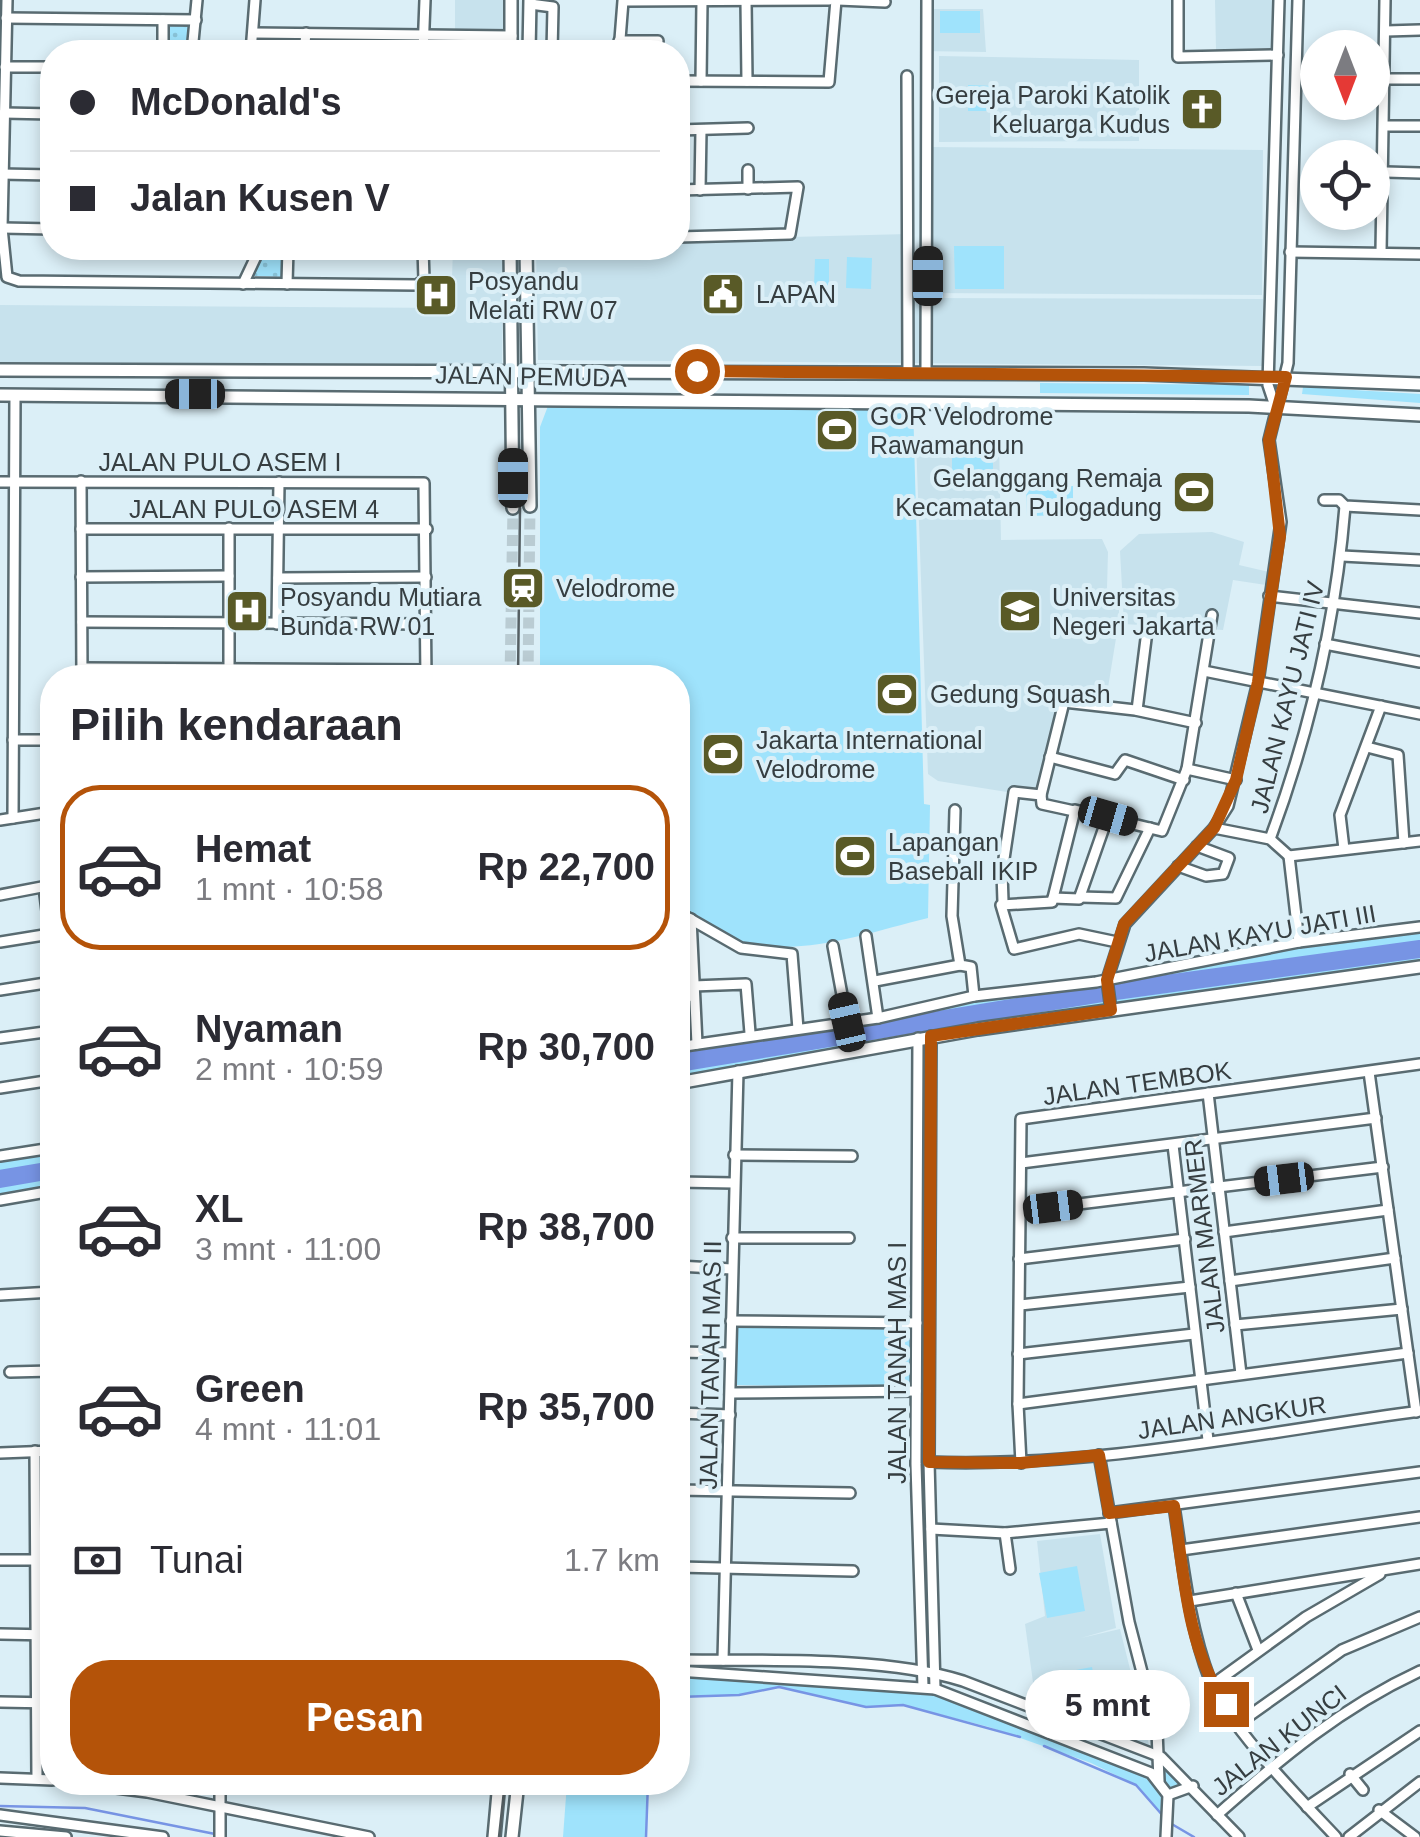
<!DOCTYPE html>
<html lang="id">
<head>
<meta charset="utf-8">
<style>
	:root { --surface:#fff; --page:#f7f7f7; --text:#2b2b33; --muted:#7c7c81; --line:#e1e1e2; --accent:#b45309 }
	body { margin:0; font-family:Arial,sans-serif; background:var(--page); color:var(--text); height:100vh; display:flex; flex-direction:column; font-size:38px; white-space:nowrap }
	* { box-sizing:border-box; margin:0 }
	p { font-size:32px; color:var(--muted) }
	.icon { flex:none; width:55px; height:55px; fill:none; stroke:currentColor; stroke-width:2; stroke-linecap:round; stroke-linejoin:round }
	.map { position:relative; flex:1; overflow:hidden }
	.panel { position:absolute; left:40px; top:665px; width:650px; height:1130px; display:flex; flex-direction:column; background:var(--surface); border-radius:40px; box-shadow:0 5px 15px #0003 }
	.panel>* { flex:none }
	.hud { position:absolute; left:40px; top:40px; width:650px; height:220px; border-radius:40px; box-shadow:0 5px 15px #0003; display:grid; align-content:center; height:220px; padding:0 30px; background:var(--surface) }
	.needle { width:65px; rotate:180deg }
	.fabs { position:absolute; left:1300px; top:30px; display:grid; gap:20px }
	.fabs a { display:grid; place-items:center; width:90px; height:90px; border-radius:50%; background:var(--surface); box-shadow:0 5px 15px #0003; font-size:50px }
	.end { position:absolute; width:45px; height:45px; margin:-22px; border:12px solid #b45309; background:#fff; box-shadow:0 0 0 5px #fff }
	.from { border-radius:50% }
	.bubble { position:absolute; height:70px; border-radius:35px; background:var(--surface); box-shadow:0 5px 15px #0003; font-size:32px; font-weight:700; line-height:70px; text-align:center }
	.car { position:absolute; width:30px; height:60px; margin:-30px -15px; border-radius:12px; box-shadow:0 0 8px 2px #0007; background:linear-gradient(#222 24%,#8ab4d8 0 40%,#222 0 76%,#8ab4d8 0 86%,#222 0) }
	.hud b { display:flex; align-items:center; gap:35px; height:95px; font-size:38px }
	.hud b+b { border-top:2px solid var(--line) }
	.hud i { width:25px; height:25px; background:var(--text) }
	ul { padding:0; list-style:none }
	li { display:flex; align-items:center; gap:30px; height:165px; margin:0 20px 15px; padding:0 10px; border:5px solid transparent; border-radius:40px }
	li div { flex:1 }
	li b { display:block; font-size:38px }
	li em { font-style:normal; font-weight:700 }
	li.active { border-color:var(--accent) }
	li>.icon { width:90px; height:90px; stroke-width:1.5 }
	h2 { padding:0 30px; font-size:45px; line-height:120px }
	.pay { display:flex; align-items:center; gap:25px; height:110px; padding:0 30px; font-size:38px }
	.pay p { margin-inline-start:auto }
	.primary-button { display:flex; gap:20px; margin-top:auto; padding:20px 30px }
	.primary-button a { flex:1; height:115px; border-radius:40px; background:var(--accent); color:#fff; font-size:40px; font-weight:700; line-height:115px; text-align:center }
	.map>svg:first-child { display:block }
	.built { fill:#c7e2ed }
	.grass { fill:#9fe3fc }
	.park { fill:url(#park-dots) }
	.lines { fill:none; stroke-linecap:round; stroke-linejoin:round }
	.stream { stroke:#7794e4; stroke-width:2.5 }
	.river { stroke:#7794e4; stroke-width:18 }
	.major-tunnel { stroke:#baccd3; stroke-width:11; stroke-dasharray:11 5.5; stroke-linecap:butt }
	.minor-casing { stroke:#596b71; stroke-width:14 }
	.major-casing { stroke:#596b71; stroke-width:16 }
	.minor { stroke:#fff; stroke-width:9 }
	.major { stroke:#fff; stroke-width:11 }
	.tram { stroke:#566064; stroke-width:2.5 }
	.route { stroke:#b45309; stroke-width:12 }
	.labels { text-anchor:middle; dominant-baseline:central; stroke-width:8; stroke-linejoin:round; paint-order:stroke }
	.poi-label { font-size:25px; fill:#363e41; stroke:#dbeff7; text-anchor:start }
	.street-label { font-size:25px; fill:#363e41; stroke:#dbeff7 }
</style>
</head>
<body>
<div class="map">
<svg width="1420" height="1837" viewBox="0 0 1420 1837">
	<defs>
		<pattern id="park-dots" width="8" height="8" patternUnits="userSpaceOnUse" patternTransform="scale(2.5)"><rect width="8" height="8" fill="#9fe3fc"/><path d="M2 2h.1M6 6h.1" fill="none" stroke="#8ac4d9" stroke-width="1.8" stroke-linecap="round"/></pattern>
	</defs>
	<rect width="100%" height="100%" fill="#dbeff7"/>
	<g class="built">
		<path d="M455,0H504L503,52H455Z"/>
		<path d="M1215,0H1272V48L1216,50Z"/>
		<path d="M920,9H983L986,52L920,51Z"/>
		<path d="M939,56L1139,60V141L939,142Z"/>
		<path d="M928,147L1263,150L1262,295L927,293Z"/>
		<path d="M908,234L909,298L1263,299L1264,366L538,360L536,248H678V240Z"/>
		<path d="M453,248H503L502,367L0,364V305L451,308Z"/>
		<path d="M916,440L999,441L1001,540L1102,539L1108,552L1107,588L1119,602V620L1105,706L1062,699L1038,797L938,781L928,774Z"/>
		<path d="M1212,532L1244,542L1239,565L1269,572L1266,585L1233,580L1223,630L1124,624L1120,551L1139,534Z"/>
		<path d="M1100,1534L1116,1628L1081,1638L1120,1629L1149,1745L1036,1704L1025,1624L1045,1616L1037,1541Z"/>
	</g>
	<g class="grass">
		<rect x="940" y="11" width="40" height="22"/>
		<path d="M968,85L997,86V111H968Z"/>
		<path d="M954,246H1004V289H955Z"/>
		<path d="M847,257L872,258L871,289L846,288Z"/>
		<path d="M815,259H829V286H814Z"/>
		<path d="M1040,383L1249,385V395L1040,393Z"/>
		<path d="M1303,387L1420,394V403L1302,394Z"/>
		<path d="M551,398L913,403L924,804L930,805L928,918C870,932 810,955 750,944C726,940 700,924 678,915V678L540,677V427Z"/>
		<rect x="952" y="452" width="41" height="37"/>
		<path d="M1026,486H1073V515L1027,516Z"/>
		<path d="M1420,927V968L978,1029L678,1083V1047L974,996L1037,991L1299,942Z"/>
		<path d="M52,1148V1191L0,1200V1156Z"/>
		<path d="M735,1325L913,1328L912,1388L734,1385Z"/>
		<path d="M1077,1566L1085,1611L1047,1618L1039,1573Z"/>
		<path d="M1092,1667L1099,1702L1073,1707L1065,1672Z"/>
		<path d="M678,1671L923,1687L1158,1780L1161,1757L1193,1786L1173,1790L1166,1821L1136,1785L1091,1763L989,1727L903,1705L866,1707L779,1687L739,1695L678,1697Z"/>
		<path d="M567,1783H649L646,1837H563Z"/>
	</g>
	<g class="park">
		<path d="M164,22L191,23L189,52H163Z"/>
		<path d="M263,248H285L286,277L250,276Z"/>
	</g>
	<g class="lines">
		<g class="stream">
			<path d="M678,1697L739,1695L779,1687L866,1707L903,1705L1020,1737"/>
			<path d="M1044,1746L1136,1785L1164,1817"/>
			<path d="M0,1806L85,1808L215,1834"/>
			<path d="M1170,1823L1194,1837"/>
			<path d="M646,1837L648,1782"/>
		</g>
		<g class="river">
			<path d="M678,1063L1108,992L1420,949"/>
			<path d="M0,1179L52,1170"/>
		</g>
		<g class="major-tunnel">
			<path d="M510,678L513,508"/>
			<path d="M528,678L530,506"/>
		</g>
		<g class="minor-casing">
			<g id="minor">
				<path d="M7,0L2,228L7,277L19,281L417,285L424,280L423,248"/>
				<path d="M838,0L885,2"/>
				<path d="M1178,0V57L1278,55"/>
				<path d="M746,1L747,81"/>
				<path d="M530,4L553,7L552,52"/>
				<path d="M6,18L196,20"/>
				<path d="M163,20V52"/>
				<path d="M1386,31L1420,30"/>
				<path d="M254,33L512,36"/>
				<path d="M619,41H658"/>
				<path d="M192,52L197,0"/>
				<path d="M251,52L255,0"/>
				<path d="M304,52L306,33"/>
				<path d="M423,52L425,0"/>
				<path d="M619,52L623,1L829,0"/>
				<path d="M5,67H52"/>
				<path d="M907,76L908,373"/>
				<path d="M1386,79H1420"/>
				<path d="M678,81L829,82L836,0"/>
				<path d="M701,81L702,1"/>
				<path d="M4,113L52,114"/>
				<path d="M1386,126H1420"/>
				<path d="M678,130L748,128"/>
				<path d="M748,170V189"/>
				<path d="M1386,172L1420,173"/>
				<path d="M0,174L52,175"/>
				<path d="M678,190L798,187L790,234L678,237"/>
				<path d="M700,190L701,130"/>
				<path d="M2,228L52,229"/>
				<path d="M1290,252L1420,254"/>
				<path d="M1381,252L1385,0"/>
				<path d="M243,284L260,248"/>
				<path d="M287,284L288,248"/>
				<path d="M926,373L927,0"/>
				<path d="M1275,406L1268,385L1279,0"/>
				<path d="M81,481L82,678"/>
				<path d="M0,482L424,483L426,678"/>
				<path d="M1324,500H1339L1345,506L1420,510"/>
				<path d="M81,529H427"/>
				<path d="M1342,556L1420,560"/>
				<path d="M81,577L229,576"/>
				<path d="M278,578L426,577"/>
				<path d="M1269,596L1420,613"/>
				<path d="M82,622L426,624"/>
				<path d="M277,624L279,482"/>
				<path d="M1325,644L1420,662"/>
				<path d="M83,668L427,670"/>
				<path d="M1204,671L1420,714"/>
				<path d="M229,675V528"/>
				<path d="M1137,710L1147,631"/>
				<path d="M13,740H52"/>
				<path d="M1367,747L1398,755L1404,843"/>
				<path d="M1050,757L1115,774L1125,760L1184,780"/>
				<path d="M1187,769L1212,615"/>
				<path d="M1041,795L1064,702L1135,710L1196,723"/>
				<path d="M955,810L952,916L960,965L971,967L974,996"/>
				<path d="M13,818L15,395"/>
				<path d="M0,820L52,812"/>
				<path d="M1214,828L1270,839L1289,856"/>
				<path d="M1270,839C1310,731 1336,619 1345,506"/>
				<path d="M1344,849L1340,815L1381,706"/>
				<path d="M1178,866L1206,876L1223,874L1229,858L1197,846"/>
				<path d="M44,887L52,951"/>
				<path d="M0,895L52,885"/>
				<path d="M1080,897L1116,898L1150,828"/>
				<path d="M1053,898L1079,899L1108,816"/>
				<path d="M1003,902L1002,872L1014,792L1041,795L1042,804L1074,811"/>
				<path d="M678,912L741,948L792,954L798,1029"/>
				<path d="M691,919L697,1044"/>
				<path d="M866,936L878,1018"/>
				<path d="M0,942L50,934"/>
				<path d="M1117,942L1079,934L1014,949L1001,905L1052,902L1075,810L1162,831L1187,769L1236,780"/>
				<path d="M1299,942L1289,856L1420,841"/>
				<path d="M833,946L847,1022"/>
				<path d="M875,981L960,965"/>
				<path d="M693,986L746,984L750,1033"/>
				<path d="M0,990L52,982"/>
				<path d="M678,997L694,996"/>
				<path d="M1111,1010L1107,980L1125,924L1214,828L1228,806L1258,682L1281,522L1269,440L1288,363L1298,0"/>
				<path d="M931,1036L929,1462L935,1689"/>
				<path d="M0,1038L52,1031"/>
				<path d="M918,1038L916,1464L923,1687"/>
				<path d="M678,1047L878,1018L974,996L1096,982L1299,942L1420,927"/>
				<path d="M1369,1072L1416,1412"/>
				<path d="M0,1088L52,1080"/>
				<path d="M1208,1093L1241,1374"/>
				<path d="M1173,1145L1208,1440"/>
				<path d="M734,1155L852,1156"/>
				<path d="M0,1156L52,1148"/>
				<path d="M1021,1163L1376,1118"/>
				<path d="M678,1182L734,1183"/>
				<path d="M0,1200L52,1191"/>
				<path d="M1021,1211L1383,1167"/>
				<path d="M1224,1232L1388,1210"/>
				<path d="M732,1238H849"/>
				<path d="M1019,1259L1185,1239"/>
				<path d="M678,1266L732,1269"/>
				<path d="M1230,1281L1395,1258"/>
				<path d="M0,1295L52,1292"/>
				<path d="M1020,1305L1190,1287"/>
				<path d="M731,1321L917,1323"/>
				<path d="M1235,1325L1402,1309"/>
				<path d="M678,1352L730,1353"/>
				<path d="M1018,1354L1194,1334"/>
				<path d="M10,1372L52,1371"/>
				<path d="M731,1393L916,1391"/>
				<path d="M1018,1404L1408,1353"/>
				<path d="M678,1413L730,1415"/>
				<path d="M35,1451L37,1778"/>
				<path d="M0,1453L52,1451"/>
				<path d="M1099,1455L1129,1622L1157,1730L1159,1781"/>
				<path d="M929,1462C1093,1468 1258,1433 1420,1411"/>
				<path d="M1021,1463L1018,1404L1021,1119L1420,1064"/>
				<path d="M678,1490L850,1493"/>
				<path d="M1174,1506C1183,1564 1189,1626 1210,1680C1227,1725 1302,1801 1336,1837"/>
				<path d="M1109,1513L1420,1472"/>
				<path d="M931,1529L1005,1533L1111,1523"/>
				<path d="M1005,1533L1010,1569"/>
				<path d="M1181,1550L1420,1517"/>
				<path d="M0,1560H52"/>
				<path d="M678,1567L853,1571"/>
				<path d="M1236,1593L1258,1650"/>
				<path d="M1190,1601L1420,1564"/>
				<path d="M0,1634L52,1635"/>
				<path d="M678,1660C762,1661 884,1656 963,1681L1161,1757L1239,1837"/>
				<path d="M723,1660L738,1071"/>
				<path d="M678,1671L935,1689L1151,1773L1168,1795L1166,1837"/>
				<path d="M1212,1685L1306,1617L1380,1574"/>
				<path d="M0,1702L52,1703"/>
				<path d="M1239,1723L1342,1650L1420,1617"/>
				<path d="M1350,1774L1363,1790"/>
				<path d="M0,1778L52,1780"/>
				<path d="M70,1782L147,1792L369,1837"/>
				<path d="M1168,1795L1193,1786"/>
				<path d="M1307,1807L1420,1731"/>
				<path d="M1379,1810L1415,1837"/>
				<path d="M0,1815L163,1837"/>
				<path d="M1217,1815C1281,1758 1342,1707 1420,1671"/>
				<path d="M0,1831L66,1837"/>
				<path d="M220,1837V1782"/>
				<path d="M1349,1837L1420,1782"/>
			</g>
		</g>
		<g class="major-casing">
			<g id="major">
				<path d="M511,0V52"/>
				<path d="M529,52L530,0"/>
				<path d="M510,248L513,508"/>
				<path d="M526,248L530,506"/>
				<path d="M0,370L1144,374L1420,384"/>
				<path d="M0,395L1249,406L1420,415"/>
				<path d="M678,1083L978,1029L1420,967"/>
				<path d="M494,1837L499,1782"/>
				<path d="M512,1837L518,1782"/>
			</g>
		</g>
		<use href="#minor" class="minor"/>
		<use href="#major" class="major"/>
		<g class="tram">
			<path d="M518,678L520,508"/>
			<path d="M499,1837L505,1782"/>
		</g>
	</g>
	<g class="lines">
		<path class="route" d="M697,371L1286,377L1269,440L1280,536L1258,682L1236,780L1214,828L1124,924L1107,980L1111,1010L931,1036L929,1462L1021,1463L1099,1455L1109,1513L1174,1506C1183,1570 1187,1651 1226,1704"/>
	</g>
	<defs>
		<g id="church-square" transform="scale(2.25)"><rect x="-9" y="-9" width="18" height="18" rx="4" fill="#595a27" stroke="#dbeff7"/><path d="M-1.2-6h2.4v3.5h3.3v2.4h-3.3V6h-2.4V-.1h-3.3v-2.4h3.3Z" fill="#fff"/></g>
		<g id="civic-square" transform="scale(2.25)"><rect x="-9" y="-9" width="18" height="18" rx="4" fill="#595a27" stroke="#dbeff7"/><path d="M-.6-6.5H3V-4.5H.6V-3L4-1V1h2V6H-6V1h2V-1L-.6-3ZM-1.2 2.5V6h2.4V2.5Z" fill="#fff"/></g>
		<g id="hospital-square" transform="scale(2.25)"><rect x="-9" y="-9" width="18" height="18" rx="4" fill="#595a27" stroke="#dbeff7"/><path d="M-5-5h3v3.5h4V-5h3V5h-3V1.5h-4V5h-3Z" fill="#fff"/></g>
		<g id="stadium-square" transform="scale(2.25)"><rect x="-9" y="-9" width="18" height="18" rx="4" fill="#595a27" stroke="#dbeff7"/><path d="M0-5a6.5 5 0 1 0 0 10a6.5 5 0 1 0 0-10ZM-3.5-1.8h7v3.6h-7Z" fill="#fff"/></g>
		<g id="station-square" transform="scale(2.25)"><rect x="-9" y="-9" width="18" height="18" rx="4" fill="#595a27" stroke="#dbeff7"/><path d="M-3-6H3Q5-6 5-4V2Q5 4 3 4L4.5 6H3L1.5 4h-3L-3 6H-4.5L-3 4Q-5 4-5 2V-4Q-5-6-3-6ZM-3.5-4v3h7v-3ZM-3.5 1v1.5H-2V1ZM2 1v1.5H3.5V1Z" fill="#fff"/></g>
		<g id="university-square" transform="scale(2.25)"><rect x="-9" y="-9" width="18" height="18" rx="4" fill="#595a27" stroke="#dbeff7"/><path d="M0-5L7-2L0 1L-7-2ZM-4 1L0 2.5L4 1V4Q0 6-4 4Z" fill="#fff"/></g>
	</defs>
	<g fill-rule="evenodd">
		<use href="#church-square" x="1202" y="109"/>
		<use href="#civic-square" x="723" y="294"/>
		<use href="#hospital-square" x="436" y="295"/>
		<use href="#stadium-square" x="837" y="430"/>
		<use href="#stadium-square" x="1194" y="492"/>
		<use href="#station-square" x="523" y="588"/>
		<use href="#hospital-square" x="247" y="611"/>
		<use href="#university-square" x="1020" y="611"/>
		<use href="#stadium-square" x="897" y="694"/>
		<use href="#stadium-square" x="723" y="754"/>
		<use href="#stadium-square" x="855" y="856"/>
	</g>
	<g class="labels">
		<g class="poi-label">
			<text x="1170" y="95" text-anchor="end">Gereja Paroki Katolik<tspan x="1170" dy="29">Keluarga Kudus</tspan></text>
			<text x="468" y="281">Posyandu<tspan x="468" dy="29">Melati RW 07</tspan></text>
			<text x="756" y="294">LAPAN</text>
			<text x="870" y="416">GOR Velodrome<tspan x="870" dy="29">Rawamangun</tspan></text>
			<text x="1162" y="478" text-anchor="end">Gelanggang Remaja<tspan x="1162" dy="29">Kecamatan Pulogadung</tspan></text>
			<text x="556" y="588">Velodrome</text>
			<text x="280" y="597">Posyandu Mutiara<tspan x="280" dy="29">Bunda RW 01</tspan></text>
			<text x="1052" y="597">Universitas<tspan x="1052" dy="29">Negeri Jakarta</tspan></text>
			<text x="930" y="694">Gedung Squash</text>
			<text x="756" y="740">Jakarta International<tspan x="756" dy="29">Velodrome</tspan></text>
			<text x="888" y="842">Lapangan<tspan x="888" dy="29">Baseball IKIP</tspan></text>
		</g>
		<g class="street-label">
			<text transform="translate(531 376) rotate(1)">JALAN PEMUDA</text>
			<text x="220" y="462">JALAN PULO ASEM I</text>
			<text x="254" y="509">JALAN PULO ASEM 4</text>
			<text transform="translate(1287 697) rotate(-76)">JALAN KAYU JATI IV</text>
			<text transform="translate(1260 933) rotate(-10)">JALAN KAYU JATI III</text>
			<text transform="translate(1137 1083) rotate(-8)">JALAN TEMBOK</text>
			<text transform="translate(1204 1236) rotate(-97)">JALAN MARMER</text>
			<text transform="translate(897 1363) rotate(-90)">JALAN TANAH MAS I</text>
			<text transform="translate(710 1365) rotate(-89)">JALAN TANAH MAS II</text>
			<text transform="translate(1232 1417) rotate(-8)">JALAN ANGKUR</text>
			<text transform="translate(1279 1740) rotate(-38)">JALAN KUNCI</text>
		</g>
	</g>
</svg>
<div class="fabs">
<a><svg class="needle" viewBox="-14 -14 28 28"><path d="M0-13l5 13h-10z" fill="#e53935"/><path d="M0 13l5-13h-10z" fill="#7c7c81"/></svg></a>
<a><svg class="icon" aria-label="locate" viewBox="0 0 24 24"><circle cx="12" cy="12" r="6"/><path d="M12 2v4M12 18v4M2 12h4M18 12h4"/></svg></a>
</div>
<i class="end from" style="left:697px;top:371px"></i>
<i class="end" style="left:1226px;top:1704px"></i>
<div class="bubble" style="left:1025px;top:1670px;width:165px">5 mnt</div>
<i class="car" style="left:928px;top:276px;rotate:0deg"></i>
<i class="car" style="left:195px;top:394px;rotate:270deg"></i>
<i class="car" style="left:513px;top:478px;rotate:0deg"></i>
<i class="car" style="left:1108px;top:816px;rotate:106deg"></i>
<i class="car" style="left:847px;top:1022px;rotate:347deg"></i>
<i class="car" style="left:1284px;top:1179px;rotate:263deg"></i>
<i class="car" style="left:1053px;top:1207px;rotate:83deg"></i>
<div class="hud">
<b><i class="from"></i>McDonald's</b>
<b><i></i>Jalan Kusen V</b>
</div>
<section class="panel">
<h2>Pilih kendaraan</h2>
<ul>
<li class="active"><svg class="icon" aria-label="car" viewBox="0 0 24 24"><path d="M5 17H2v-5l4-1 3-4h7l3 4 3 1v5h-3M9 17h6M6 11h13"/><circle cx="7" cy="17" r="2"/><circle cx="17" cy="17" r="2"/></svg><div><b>Hemat</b><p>1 mnt · 10:58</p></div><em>Rp 22,700</em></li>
<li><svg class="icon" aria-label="car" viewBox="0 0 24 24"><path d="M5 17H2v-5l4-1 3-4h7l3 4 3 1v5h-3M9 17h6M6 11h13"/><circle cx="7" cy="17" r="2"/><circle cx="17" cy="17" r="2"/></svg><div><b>Nyaman</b><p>2 mnt · 10:59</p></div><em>Rp 30,700</em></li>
<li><svg class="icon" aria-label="car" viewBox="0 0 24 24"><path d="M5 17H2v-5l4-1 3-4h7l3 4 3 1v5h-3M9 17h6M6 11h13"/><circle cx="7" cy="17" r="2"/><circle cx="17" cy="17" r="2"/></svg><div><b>XL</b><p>3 mnt · 11:00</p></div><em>Rp 38,700</em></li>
<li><svg class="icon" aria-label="car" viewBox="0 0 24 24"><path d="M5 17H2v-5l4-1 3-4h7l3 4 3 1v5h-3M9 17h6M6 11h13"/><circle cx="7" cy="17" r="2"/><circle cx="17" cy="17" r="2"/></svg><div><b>Green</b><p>4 mnt · 11:01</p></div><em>Rp 35,700</em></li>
</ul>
<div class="pay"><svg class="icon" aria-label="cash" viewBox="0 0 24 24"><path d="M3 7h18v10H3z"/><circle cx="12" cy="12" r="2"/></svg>Tunai<p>1.7 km</p></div>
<div class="primary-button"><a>Pesan</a></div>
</section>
</div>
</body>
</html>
